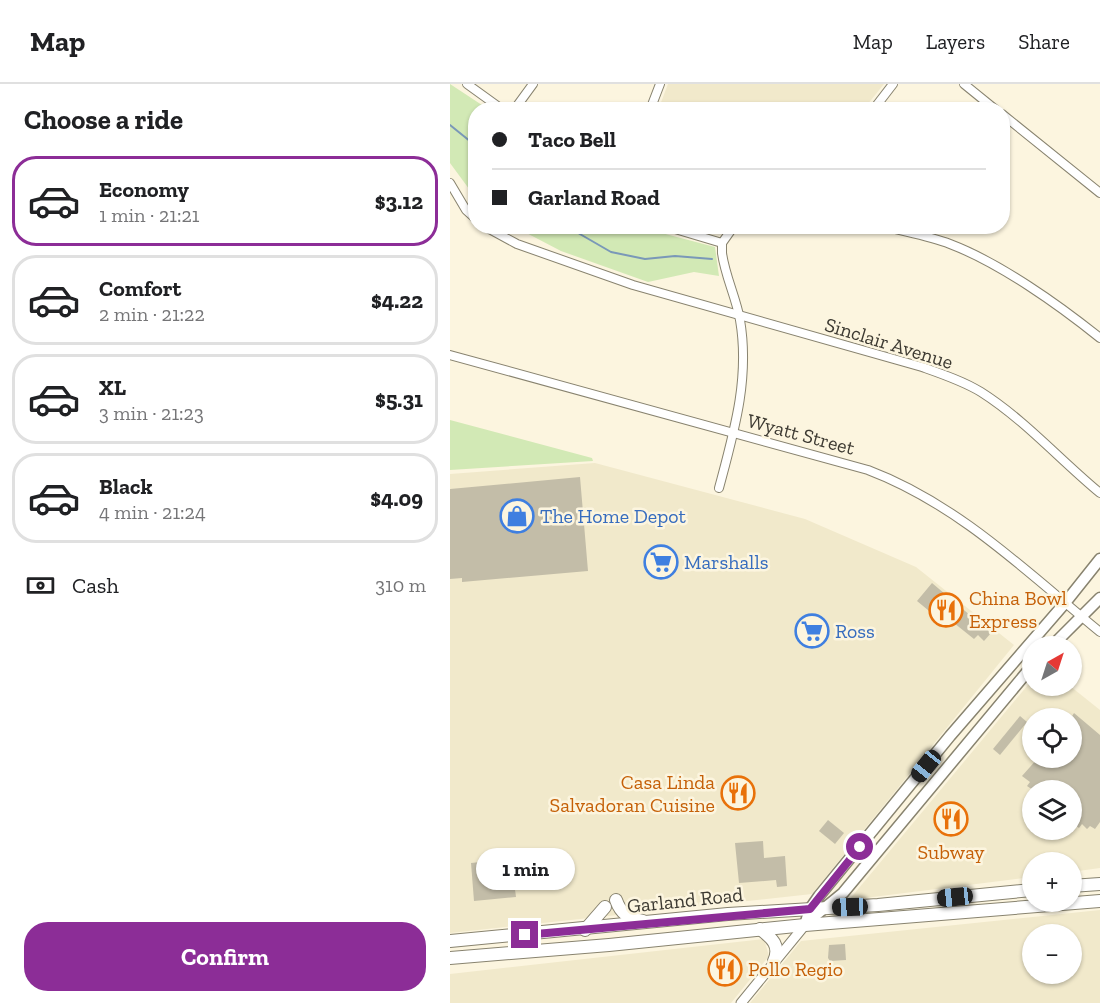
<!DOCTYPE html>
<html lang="en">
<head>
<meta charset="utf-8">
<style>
	:root { --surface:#fff; --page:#f6f6f6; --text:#202124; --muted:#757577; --line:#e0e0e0; --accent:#8c2d97 }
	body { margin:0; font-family:"Zilla Slab",serif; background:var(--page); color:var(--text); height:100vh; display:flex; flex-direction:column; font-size:22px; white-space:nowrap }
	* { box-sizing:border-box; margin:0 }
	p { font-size:20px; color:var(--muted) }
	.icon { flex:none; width:33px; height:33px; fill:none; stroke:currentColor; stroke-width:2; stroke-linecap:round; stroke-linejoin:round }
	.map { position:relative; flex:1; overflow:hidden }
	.side { display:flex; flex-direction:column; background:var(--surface); width:450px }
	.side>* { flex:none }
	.guide { position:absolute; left:18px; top:18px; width:542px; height:132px; border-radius:24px; box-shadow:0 2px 4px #0004; display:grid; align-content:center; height:132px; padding:0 24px; background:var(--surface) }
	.needle { width:39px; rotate:39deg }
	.tools { position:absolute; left:572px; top:552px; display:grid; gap:12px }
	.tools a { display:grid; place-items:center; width:60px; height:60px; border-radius:50%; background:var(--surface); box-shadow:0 2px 4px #0004; font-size:30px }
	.end { position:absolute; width:27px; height:27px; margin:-14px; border:8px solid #8c2d97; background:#fff; box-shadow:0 0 0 3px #fff }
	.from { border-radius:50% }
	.bubble { position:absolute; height:42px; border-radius:21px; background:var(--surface); box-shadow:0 2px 4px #0004; font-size:20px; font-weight:700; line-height:42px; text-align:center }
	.car { position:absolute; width:18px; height:36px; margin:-18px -9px; border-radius:8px; box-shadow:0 0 4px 2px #0007; background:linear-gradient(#222 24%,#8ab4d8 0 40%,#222 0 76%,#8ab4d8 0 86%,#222 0) }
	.guide b { display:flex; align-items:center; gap:21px; height:57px; font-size:22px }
	.guide b+b { border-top:2px solid var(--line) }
	.guide i { width:15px; height:15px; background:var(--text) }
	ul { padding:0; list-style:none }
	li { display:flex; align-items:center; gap:18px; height:90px; margin:0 12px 9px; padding:0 12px; border:3px solid var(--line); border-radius:24px }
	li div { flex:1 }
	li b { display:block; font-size:22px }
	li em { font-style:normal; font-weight:700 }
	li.selected { border-color:var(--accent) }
	li>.icon { width:54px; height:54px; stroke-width:1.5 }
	h2 { padding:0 24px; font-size:27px; line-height:72px }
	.pay { display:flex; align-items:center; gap:15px; height:66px; padding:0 24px; font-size:22px }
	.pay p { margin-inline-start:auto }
	.action { display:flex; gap:12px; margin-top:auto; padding:12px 24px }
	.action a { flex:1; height:69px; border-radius:24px; background:var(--accent); color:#fff; font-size:24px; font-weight:700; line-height:69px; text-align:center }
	header { display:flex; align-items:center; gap:36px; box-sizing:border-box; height:84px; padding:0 30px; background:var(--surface); border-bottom:2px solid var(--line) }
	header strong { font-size:28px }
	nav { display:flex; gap:33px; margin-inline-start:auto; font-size:21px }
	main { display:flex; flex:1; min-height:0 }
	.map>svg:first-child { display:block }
	.built { fill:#f1e9cb; fill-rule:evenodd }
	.green { fill:#d2e9b5 }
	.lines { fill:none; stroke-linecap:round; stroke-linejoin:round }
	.stream { stroke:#7a98b8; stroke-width:2 }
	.building { fill:#c3bda8 }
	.minor-casing { stroke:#88836f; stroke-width:10 }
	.tertiary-casing { stroke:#88836f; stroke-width:11 }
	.secondary-casing { stroke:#88836f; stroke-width:13 }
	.primary-casing { stroke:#88836f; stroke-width:14 }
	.minor { stroke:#fff; stroke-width:8 }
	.tertiary { stroke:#fff; stroke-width:9 }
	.secondary { stroke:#fff; stroke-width:10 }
	.primary { stroke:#fff; stroke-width:12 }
	.route { stroke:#8c2d97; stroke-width:8 }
	.labels { text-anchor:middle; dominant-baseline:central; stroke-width:5; stroke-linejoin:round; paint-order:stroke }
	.street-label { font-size:20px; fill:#3d3a32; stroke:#fcf5df }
	.shop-label { font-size:20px; fill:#366cbe; stroke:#fcf5df; text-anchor:start }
	.food-label { font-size:20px; fill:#c56008; stroke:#fcf5df; text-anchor:start }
</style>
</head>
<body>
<header>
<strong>Map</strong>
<nav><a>Map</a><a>Layers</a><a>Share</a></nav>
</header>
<main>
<section class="side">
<h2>Choose a ride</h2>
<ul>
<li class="selected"><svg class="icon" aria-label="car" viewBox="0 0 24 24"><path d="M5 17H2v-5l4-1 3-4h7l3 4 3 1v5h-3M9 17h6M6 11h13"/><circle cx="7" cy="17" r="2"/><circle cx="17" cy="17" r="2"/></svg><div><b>Economy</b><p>1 min · 21:21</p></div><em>$3.12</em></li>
<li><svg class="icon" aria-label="car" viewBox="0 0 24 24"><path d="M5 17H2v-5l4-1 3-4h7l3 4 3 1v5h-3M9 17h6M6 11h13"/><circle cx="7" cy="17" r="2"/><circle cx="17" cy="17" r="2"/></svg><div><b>Comfort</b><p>2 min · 21:22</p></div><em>$4.22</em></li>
<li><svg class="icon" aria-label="car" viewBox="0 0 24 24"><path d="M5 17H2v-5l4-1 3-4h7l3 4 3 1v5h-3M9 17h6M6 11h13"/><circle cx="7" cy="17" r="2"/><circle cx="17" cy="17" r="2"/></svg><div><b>XL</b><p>3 min · 21:23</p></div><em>$5.31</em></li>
<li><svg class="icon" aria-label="car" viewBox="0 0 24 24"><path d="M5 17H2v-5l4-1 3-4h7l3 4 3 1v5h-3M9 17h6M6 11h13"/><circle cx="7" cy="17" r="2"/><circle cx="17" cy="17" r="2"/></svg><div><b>Black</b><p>4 min · 21:24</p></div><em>$4.09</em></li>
</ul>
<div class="pay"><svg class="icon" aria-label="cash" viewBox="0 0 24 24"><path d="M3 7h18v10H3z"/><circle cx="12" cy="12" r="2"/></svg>Cash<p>310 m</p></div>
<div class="action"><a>Confirm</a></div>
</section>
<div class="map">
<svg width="650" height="919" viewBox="0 0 650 919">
	<rect width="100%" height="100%" fill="#fcf5df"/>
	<g class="built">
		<path d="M218,0H434L413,26L219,25L210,21Z"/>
		<path d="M145,379L355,435L466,483L564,561L362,810L0,849V390Z"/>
		<path d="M582,596V602H620L650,626V784L621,788V778H582V793L399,816ZM582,634H621V674H582ZM582,706H621V746H582Z"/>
		<path d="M650,826V919H300L351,857ZM582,850H621V890H582Z"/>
		<path d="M314,855L319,872L281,919H0V890Z"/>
	</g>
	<g class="green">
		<path d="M0,0L38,25L26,26L25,113L0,79Z"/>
		<path d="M165,142L172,146L204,147L265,163L269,192L244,188L198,198L111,167L65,143Z"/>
		<path d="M0,336L142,374L143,377L0,386Z"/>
	</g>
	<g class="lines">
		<g class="stream">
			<path d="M0,41L26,62"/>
			<path d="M116,142L161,168L195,175L225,172L262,175"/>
		</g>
	</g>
	<g class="building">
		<path d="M130,393L138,487L12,498V494L0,495V405Z"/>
		<path d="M482,499L541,549L534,557L528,551L524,555L499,535L495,540L467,517Z"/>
		<path d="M624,629L650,651V738L645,745L640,742L637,745L632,740L629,744L621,738V706H583L577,702L580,698L572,692L588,674H621V634Z"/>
		<path d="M570,632L577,638L550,671L543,665Z"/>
		<path d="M378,736L394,749L385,760L369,747Z"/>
		<path d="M313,757L314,774L335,772L337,802L327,803L326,796L289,799L285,759Z"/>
		<path d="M61,775L66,813L24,817L21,779Z"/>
		<path d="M395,860L396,876L380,877L378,874L379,861Z"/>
		<path d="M282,870L284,898L269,899L266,871Z"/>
	</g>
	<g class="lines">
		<g class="minor-casing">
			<g id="minor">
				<path d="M17,0L53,26"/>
				<path d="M514,0L546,26"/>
				<path d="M64,26L83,0"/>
				<path d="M200,26L210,0"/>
				<path d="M423,26L443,0"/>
				<path d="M552,30L650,109"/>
				<path d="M0,99L16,126L26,135"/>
				<path d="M34,142L67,160L183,201L472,283C492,290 513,297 531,308C575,336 610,376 650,409"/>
				<path d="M215,142L272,159"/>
				<path d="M433,142C455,148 479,152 500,160C550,179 609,221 650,254"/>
				<path d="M0,271L418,386C508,420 577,488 650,548"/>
				<path d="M269,404C284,348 300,294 290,236C286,213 275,192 272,169V159L284,142"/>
			</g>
		</g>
		<g class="tertiary-casing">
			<path id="tertiary" d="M291,919L355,841"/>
		</g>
		<g class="secondary-casing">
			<g id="secondary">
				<path d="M602,562L650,514"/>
				<path d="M355,840L393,809L582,582"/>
				<path d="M355,841L360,825L369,812L500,652L615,519L650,475"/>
			</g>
		</g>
		<g class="primary-casing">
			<g id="primary">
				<path d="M621,802L650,800"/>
				<path d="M166,816C171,830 178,834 193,837"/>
				<path d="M310,845C322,854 331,862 324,877"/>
				<path d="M135,846L155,823"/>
				<path d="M0,857L278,830L428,821L582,806"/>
				<path d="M0,874L159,861L355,841L650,817"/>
			</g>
		</g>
		<use href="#minor" class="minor"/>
		<use href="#tertiary" class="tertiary"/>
		<use href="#secondary" class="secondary"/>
		<use href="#primary" class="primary"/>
	</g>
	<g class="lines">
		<path class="route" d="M75,851L360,825L410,763"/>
	</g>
	<defs>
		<g id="shop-ring" transform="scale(1.725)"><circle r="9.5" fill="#fcf5df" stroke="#3f7fe0" stroke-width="1.5"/><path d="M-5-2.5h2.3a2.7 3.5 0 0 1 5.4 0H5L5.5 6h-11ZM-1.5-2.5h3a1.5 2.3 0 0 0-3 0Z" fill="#3f7fe0"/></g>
		<g id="supermarket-ring" transform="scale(1.725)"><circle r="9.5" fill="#fcf5df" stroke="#3f7fe0" stroke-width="1.5"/><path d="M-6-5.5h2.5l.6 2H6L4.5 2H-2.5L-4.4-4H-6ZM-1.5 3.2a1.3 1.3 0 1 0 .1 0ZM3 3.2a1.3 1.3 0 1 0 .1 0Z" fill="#3f7fe0"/></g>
		<g id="restaurant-ring" transform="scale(1.725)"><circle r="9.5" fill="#fcf5df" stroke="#e8710a" stroke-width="1.5"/><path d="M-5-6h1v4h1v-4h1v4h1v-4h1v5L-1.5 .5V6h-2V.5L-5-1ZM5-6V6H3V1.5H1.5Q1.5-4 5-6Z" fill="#e8710a"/></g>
	</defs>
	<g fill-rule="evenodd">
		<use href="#shop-ring" x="67" y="432"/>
		<use href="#supermarket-ring" x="211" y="478"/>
		<use href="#restaurant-ring" x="496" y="526"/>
		<use href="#supermarket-ring" x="362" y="547"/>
		<use href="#restaurant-ring" x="288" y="709"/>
		<use href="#restaurant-ring" x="501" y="735"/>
		<use href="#restaurant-ring" x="275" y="885"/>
	</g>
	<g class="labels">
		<g class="street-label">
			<text transform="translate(439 259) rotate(17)">Sinclair Avenue</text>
			<text transform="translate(351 350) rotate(15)">Wyatt Street</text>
			<text transform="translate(235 816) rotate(-6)">Garland Road</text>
		</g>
		<g class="shop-label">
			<text x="90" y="432">The Home Depot</text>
			<text x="234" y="478">Marshalls</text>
			<text x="385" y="547">Ross</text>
		</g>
		<g class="food-label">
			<text x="519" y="514">China Bowl<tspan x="519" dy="23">Express</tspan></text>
			<text x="265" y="698" text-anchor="end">Casa Linda<tspan x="265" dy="23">Salvadoran Cuisine</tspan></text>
			<text x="501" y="768" text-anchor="middle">Subway</text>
			<text x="298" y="885">Pollo Regio</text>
		</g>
	</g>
</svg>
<div class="tools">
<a><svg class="needle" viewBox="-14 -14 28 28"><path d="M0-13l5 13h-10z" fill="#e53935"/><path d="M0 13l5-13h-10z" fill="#757577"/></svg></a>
<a><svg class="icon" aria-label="locate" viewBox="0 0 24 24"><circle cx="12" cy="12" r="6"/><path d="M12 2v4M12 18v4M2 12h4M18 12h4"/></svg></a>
<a><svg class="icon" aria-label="layers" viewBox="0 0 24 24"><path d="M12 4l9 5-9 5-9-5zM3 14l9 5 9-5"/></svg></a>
<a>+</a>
<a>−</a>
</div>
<i class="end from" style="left:410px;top:763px"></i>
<i class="end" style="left:75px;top:851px"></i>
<div class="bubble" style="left:26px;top:764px;width:99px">1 min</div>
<i class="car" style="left:476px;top:682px;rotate:219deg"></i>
<i class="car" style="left:505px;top:813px;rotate:264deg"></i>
<i class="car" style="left:400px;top:823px;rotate:268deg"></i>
<div class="guide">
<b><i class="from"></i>Taco Bell</b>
<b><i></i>Garland Road</b>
</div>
</div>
</main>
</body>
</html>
